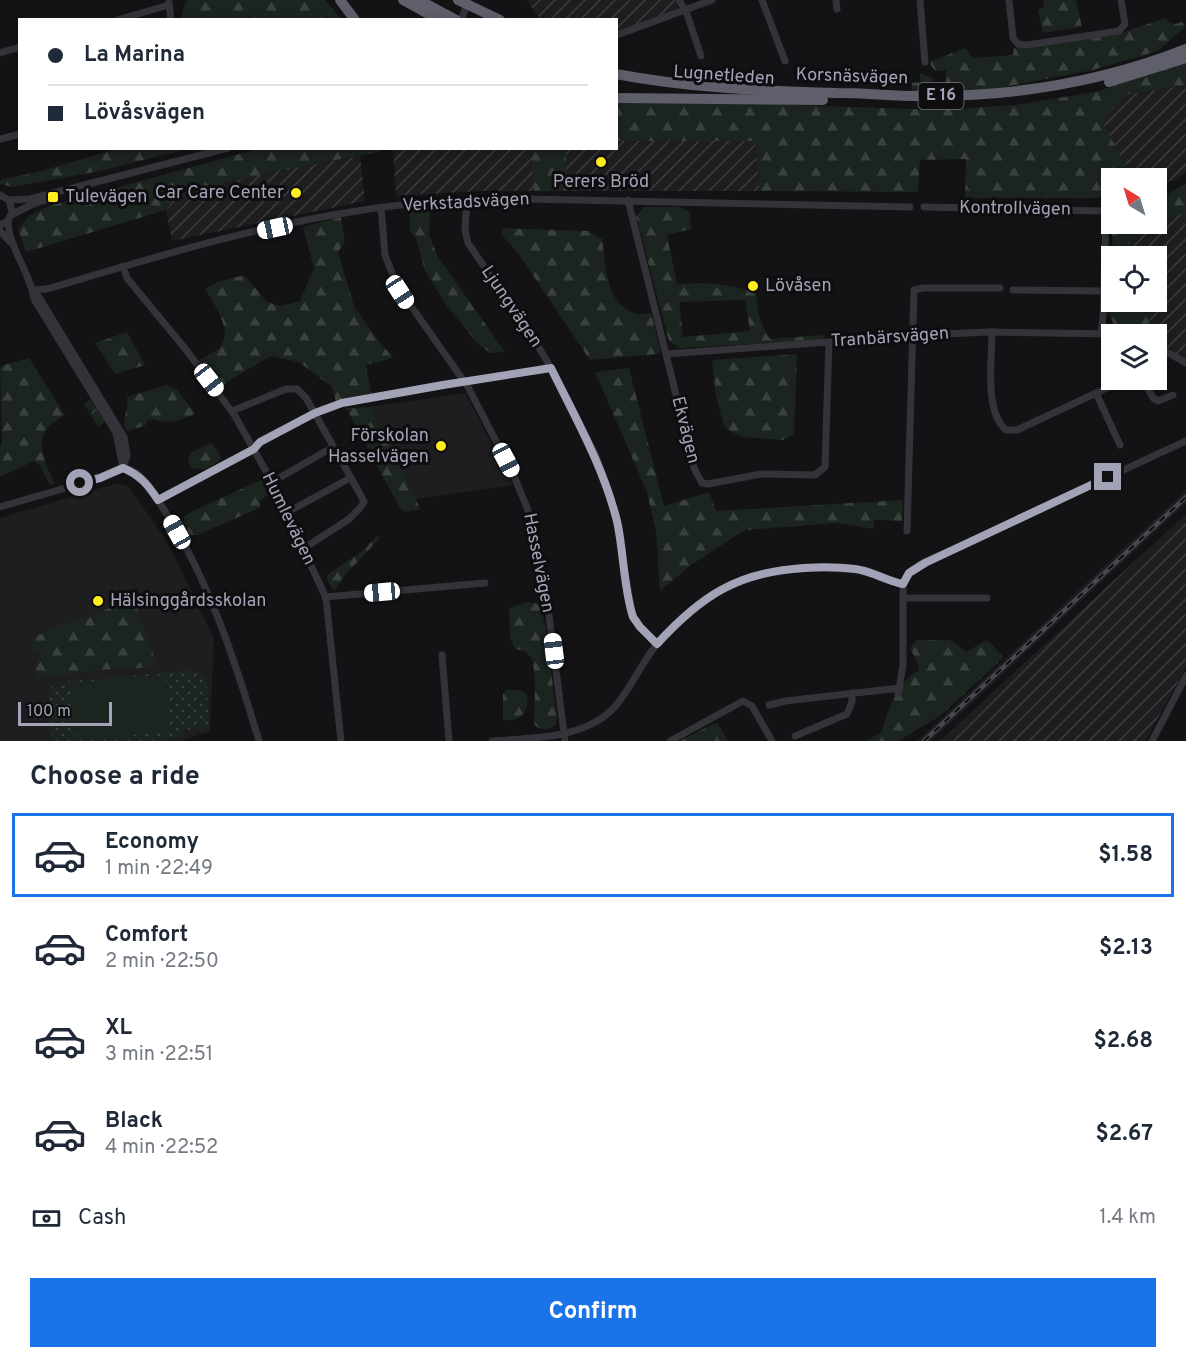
<!DOCTYPE html>
<html lang="en">
<head>
<meta charset="utf-8">
<style>
	:root { --surface:#fff; --page:#f2f2f3; --text:#1f2937; --muted:#747a83; --line:#e0e1e3; --accent:#1a73e8 }
	body { margin:0; font-family:Overpass,sans-serif; background:var(--page); color:var(--text); height:100vh; display:flex; flex-direction:column; font-size:22px; white-space:nowrap }
	* { box-sizing:border-box; margin:0 }
	p { font-size:20px; color:var(--muted) }
	.icon { flex:none; width:33px; height:33px; fill:none; stroke:currentColor; stroke-width:2; stroke-linecap:round; stroke-linejoin:round }
	.map { position:relative; height:741px; overflow:hidden }
	.side { display:flex; flex-direction:column; background:var(--surface); flex:1 }
	.side>* { flex:none }
	.banner { position:absolute; left:18px; top:18px; width:600px; height:132px; border-radius:0px; box-shadow:0 3px 9px #0003; display:grid; align-content:center; height:132px; padding:0 30px; background:var(--surface) }
	.needle { width:39px; rotate:322deg }
	.tools { position:absolute; left:1101px; top:168px; display:grid; gap:12px }
	.tools a { display:grid; place-items:center; width:66px; height:66px; border-radius:0px; background:var(--surface); box-shadow:0 3px 9px #0003; font-size:30px }
	.scale { position:absolute; left:18px; bottom:15px; width:94px; box-sizing:border-box; padding-left:6px; border:3px solid #a2a3b6; border-top:0; font-size:16px; line-height:21px; white-space:nowrap; color:#a2a3b6; -webkit-text-stroke:4px #0e0d0f; paint-order:stroke }
	.end { position:absolute; width:27px; height:27px; margin:-14px; border:8px solid #a2a3b6; background:#111; box-shadow:0 0 0 3px #111 }
	.from { border-radius:50% }
	.car { position:absolute; width:18px; height:36px; margin:-18px -9px; border-radius:8px; box-shadow:0 0 4px 2px #0007; background:linear-gradient(#fff 24%,#345 0 40%,#fff 0 76%,#345 0 86%,#fff 0) }
	.banner b { display:flex; align-items:center; gap:21px; height:57px; font-size:22px }
	.banner b+b { border-top:2px solid var(--line) }
	.banner i { width:15px; height:15px; background:var(--text) }
	ul { padding:0; list-style:none }
	li { display:flex; align-items:center; gap:18px; height:84px; margin:0 12px 9px; padding:0 18px; border:3px solid transparent; border-radius:0px }
	li div { flex:1 }
	li b { display:block; font-size:22px }
	li em { font-style:normal; font-weight:700 }
	li.active { border-color:var(--accent) }
	li>.icon { width:54px; height:54px; stroke-width:1.5 }
	h2 { padding:0 30px; font-size:27px; line-height:72px }
	.pay { display:flex; align-items:center; gap:15px; height:66px; padding:0 30px; font-size:22px }
	.pay p { margin-inline-start:auto }
	.action { display:flex; gap:12px; margin-top:auto; padding:12px 30px }
	.action a { flex:1; height:69px; border-radius:0px; background:var(--accent); color:#fff; font-size:24px; font-weight:700; line-height:69px; text-align:center }
	.map>svg:first-child { display:block }
	.built { fill:#1e1e21 }
	.industrial { fill:url(#industrial-furrows) }
	.grass { fill:url(#grass-dots) }
	.forest { fill:url(#forest-firs); fill-rule:evenodd }
	.park { fill:url(#park-crowns) }
	.garden { fill:#1c241f }
	.lines { fill:none; stroke-linecap:round; stroke-linejoin:round }
	.minor { stroke:#343339; stroke-width:7 }
	.highway { stroke:#5e5f6b; stroke-width:10 }
	.rail-casing { stroke:#484851; stroke-width:4.5 }
	.rail { stroke:#0e0d0f; stroke-width:2; stroke-dasharray:7; stroke-linecap:butt }
	.route { stroke:#a2a3b6; stroke-width:8 }
	.poi-dot { fill:#ffed1f; stroke:#0e0d0f; stroke-width:2 }
	.labels { text-anchor:middle; dominant-baseline:central; stroke-width:6; stroke-linejoin:round; paint-order:stroke }
	.shield { fill:#0e0d0f; stroke:#767684; stroke-width:1.5 }
	.shield-label { font-size:16px; font-weight:bold; fill:#a2a3b6 }
	.street-label { font-size:18px; fill:#a2a3b6; stroke:#0e0d0f }
	.poi-label { font-size:18px; fill:#a2a3b6; stroke:#0e0d0f; text-anchor:start }
</style>
</head>
<body>
<div class="map">
<svg width="1186" height="741" viewBox="0 0 1186 741">
	<defs>
		<pattern id="industrial-furrows" width="10" height="10" patternUnits="userSpaceOnUse" patternTransform="scale(1.5)"><rect width="10" height="10" fill="#1e1e21"/><path d="M-1 1l2-2M0 10L10 0M9 11l2-2" fill="none" stroke="#3c3c3f"/></pattern>
		<pattern id="grass-dots" width="8" height="8" patternUnits="userSpaceOnUse" patternTransform="scale(1.5)"><rect width="8" height="8" fill="#1c241f"/><path d="M2 2h.1M6 6h.1" fill="none" stroke="#3a413d" stroke-width="1.8" stroke-linecap="round"/></pattern>
		<pattern id="forest-firs" width="22" height="20" patternUnits="userSpaceOnUse" patternTransform="scale(1.5)"><rect width="22" height="20" fill="#1c241f"/><path d="M5 1l3.5 6h-7zM16 11l3.5 6h-7z" fill="#3a413d"/></pattern>
		<pattern id="park-crowns" width="20" height="18" patternUnits="userSpaceOnUse" patternTransform="scale(1.5)"><rect width="20" height="18" fill="#1c241f"/><path d="M2 6a3 3 0 1 1 6 0M12 15a3 3 0 1 1 6 0" fill="none" stroke="#3a413d"/></pattern>
	</defs>
	<rect width="100%" height="100%" fill="#131214"/>
	<g class="built">
		<path d="M465,393L513,485L416,499L370,407Z"/>
		<path d="M118,483L128,486L166,540L214,638L210,731L181,741H0V518Z"/>
		<path d="M1186,490V503L931,741H917Z"/>
	</g>
	<g class="industrial">
		<path d="M526,0H675L679,11L617,35L616,20L540,19Z"/>
		<path d="M1186,85V172L1175,180L1157,184L1156,178H1132L1101,121L1124,95Z"/>
		<path d="M617,141H755L760,191H482L396,196L393,149L616,148Z"/>
		<path d="M360,156L365,201L172,241L166,210L177,195L272,172Z"/>
		<path d="M1186,195V361L1157,341L1156,334H1146L1143,332L1130,302H1156V256H1115L1153,224H1156Z"/>
		<path d="M1186,514V668L1145,741H940Z"/>
	</g>
	<path class="grass" d="M192,670L206,675L209,727L184,730L180,737L155,741H52L49,691L51,690V683Z"/>
	<g class="forest">
		<path d="M187,0H325L341,19H182V12Z"/>
		<path d="M1044,0H1076L1082,27L1043,33L1038,10L1043,8Z"/>
		<path d="M1166,18L1169,23L1175,24L1182,22L1186,26L1158,51L1093,70L984,91H912V83L920,82V73L932,78L933,88L946,86V70L936,71L931,66L930,61C943,58 952,52 965,48L973,58L1013,55L1014,48L1124,32Z"/>
		<path d="M1186,60V85L1124,95L1102,121L1132,178H1112L1111,194L1095,198H965L966,159L920,160L918,192L760,191L755,141H617L616,103L760,104L944,110L1023,104L1099,91Z"/>
		<path d="M121,148L187,149L100,171L12,187L0,184V180L34,173Z"/>
		<path d="M258,149H381L379,152L272,172L177,195L166,210L26,252L18,229L30,215L49,206Z"/>
		<path d="M531,149H566V191H534Z"/>
		<path d="M1186,183V221L1179,213L1155,225L1122,249L1112,244V224H1156L1157,198L1168,194Z"/>
		<path d="M644,207H679L690,212L691,229L667,235L677,284C705,282 729,283 756,293C758,310 759,325 770,339L824,335L825,340L680,348L669,341L636,216ZM745,300L750,331L683,337L679,302Z"/>
		<path d="M430,209L429,234L437,255L505,352L490,353L478,344L447,306L425,271L416,238L410,230V210Z"/>
		<path d="M341,217L345,242L338,252L354,306L372,332L393,358L366,365L371,393L336,402L332,387L299,362L271,356L233,378L219,389L197,361C204,357 217,352 221,346C233,328 213,303 205,289L218,282L244,275L267,302L280,306L300,301L314,268L303,227Z"/>
		<path d="M504,228L589,231L602,239C606,265 605,306 637,314C641,315 647,313 651,313L661,351L657,354L590,360L520,256L501,234Z"/>
		<path d="M1112,257V302H1149L1152,314L1146,332L1122,329L1114,325L1108,312L1109,259Z"/>
		<path d="M127,332L145,365L115,374L95,343Z"/>
		<path d="M797,354L794,434L783,440L742,437L725,428L716,396L712,360Z"/>
		<path d="M29,358L65,415C60,419 50,424 47,429C35,446 48,468 55,484L50,485L39,464L34,461L0,477V447L2,444L0,366Z"/>
		<path d="M629,368L664,506L709,492L716,511L903,500L902,521L874,520V529L837,523L745,530L691,565L660,591L656,532L647,492L595,372Z"/>
		<path d="M167,385L177,390L195,413L193,415C185,418 176,422 167,422C158,422 156,417 147,421L146,425L129,431L125,429C122,418 129,409 127,397Z"/>
		<path d="M370,407L416,499L420,509L405,512L400,508L346,408Z"/>
		<path d="M211,443L218,451L221,458C212,468 204,472 190,467L188,462L190,453Z"/>
		<path d="M263,479L267,481L274,492L259,501L261,507L198,535H190L183,527L184,517L193,511Z"/>
		<path d="M377,536L380,538L345,575L334,591L327,579V575L361,552Z"/>
		<path d="M127,602L136,605L157,665L141,668L95,670L38,679L35,667L41,657L32,649L33,639L47,630Z"/>
		<path d="M528,602L540,604L546,629L557,719L556,725L546,730L538,728L534,724C534,710 538,664 529,655C526,651 520,650 515,649L510,637L509,608Z"/>
		<path d="M916,640H951L966,652L987,640L1004,657L940,716L898,741H865L881,733C889,710 895,683 918,671L919,666L910,648Z"/>
		<path d="M507,690H519L527,694C530,711 520,723 503,720V694Z"/>
		<path d="M717,722L728,741H680Z"/>
	</g>
	<path class="park" d="M90,399L105,422L98,427L84,404Z"/>
	<path class="garden" d="M165,675L170,732L75,740L70,683Z"/>
	<g class="lines">
		<g class="minor">
			<path d="M679,0L687,14L701,56"/>
			<path d="M762,0L785,61"/>
			<path d="M836,0L837,9"/>
			<path d="M920,0L925,62"/>
			<path d="M1009,0L1013,38L1018,44L1027,45L1119,31L1125,24L1121,0"/>
			<path d="M169,3L171,20"/>
			<path d="M117,20L169,5"/>
			<path d="M461,20L468,2"/>
			<path d="M617,35L712,0"/>
			<path d="M0,53L20,47"/>
			<path d="M0,139L20,134"/>
			<path d="M0,195L9,200L12,211L8,221L0,225"/>
			<path d="M467,199L465,230L468,243L533,338L551,368L596,456L608,489L617,524L632,613L640,627L657,644"/>
			<path d="M9,200L30,199L228,148"/>
			<path d="M628,200L694,468L702,483L708,484L761,474L815,475L825,467L829,342"/>
			<path d="M381,207L385,255L397,286L468,387L514,476L528,510L539,551L545,584L565,741"/>
			<path d="M924,207L1101,211L1112,209"/>
			<path d="M11,215L31,205L45,200"/>
			<path d="M8,221C9,249 30,271 34,299L116,433L123,468"/>
			<path d="M0,231L10,242"/>
			<path d="M123,266L127,278L187,351L235,416L272,482L322,589L326,598L341,741"/>
			<path d="M33,290L47,289C149,259 252,227 357,211C413,202 469,199 526,199L910,207"/>
			<path d="M33,290L39,297L124,437L127,455L124,465"/>
			<path d="M1013,290L1103,291"/>
			<path d="M992,332C992,358 984,412 1006,430H1017L1124,380"/>
			<path d="M1101,333L1103,317L1106,211"/>
			<path d="M1156,346L1186,363"/>
			<path d="M667,354L924,335L988,332L1114,334"/>
			<path d="M1143,380L1153,398L1158,401L1173,395"/>
			<path d="M1096,393L1120,445"/>
			<path d="M232,411L286,389H297L306,398L359,492L364,502L360,508L349,519L303,549"/>
			<path d="M123,468C127,469 132,471 136,473C147,480 154,494 161,505C208,577 235,660 259,741"/>
			<path d="M272,482L333,447"/>
			<path d="M158,500L254,449L260,442L315,413L342,403L443,385L551,368"/>
			<path d="M0,507L100,478L123,468"/>
			<path d="M286,513L350,478"/>
			<path d="M907,531L914,290L923,288H1000"/>
			<path d="M325,597L485,583"/>
			<path d="M904,598H987"/>
			<path d="M442,655L449,741"/>
			<path d="M898,694L903,665V584C908,564 939,556 956,548L1186,441"/>
			<path d="M769,705L785,701L900,688"/>
			<path d="M795,736L847,714L852,702V693"/>
			<path d="M492,741C527,738 568,739 599,720C624,705 636,671 654,648C698,592 752,567 824,568C834,568 845,567 856,569C872,572 887,581 903,584"/>
			<path d="M670,741L743,701L752,706L772,741"/>
			<path d="M1152,741L1186,676"/>
		</g>
		<g class="highway">
			<path d="M340,0L355,20"/>
			<path d="M403,0L439,20"/>
			<path d="M419,0L456,20"/>
			<path d="M458,0L500,20"/>
			<path d="M616,74C689,88 764,91 838,93C865,93 892,96 920,96C1011,97 1100,83 1186,49"/>
			<path d="M1109,82L1186,58"/>
			<path d="M616,98L823,100"/>
		</g>
		<g class="rail-casing">
			<path id="rail" d="M924,741L1186,497"/>
		</g>
		<use href="#rail" class="rail"/>
	</g>
	<g class="lines">
		<path class="route" d="M80,483L100,478L123,468C140,475 148,485 158,500L254,449L260,442L315,413L342,403L443,385L551,368C576,419 603,466 617,521C624,552 623,586 633,617L640,627L657,644C701,596 737,572 804,568C820,567 838,567 855,569C872,571 887,581 903,584L909,573L925,563L1108,477"/>
	</g>
	<g class="poi-dot">
		<circle cx="601" cy="162" r="6"/>
		<circle cx="296" cy="193" r="6"/>
		<rect x="47" y="191" width="12" height="12" rx="3"/>
		<circle cx="753" cy="286" r="6"/>
		<circle cx="441" cy="446" r="6"/>
		<circle cx="98" cy="601" r="6"/>
	</g>
	<g class="labels">
		<rect class="shield" x="918.5" y="83" width="45" height="26" rx="4.5"/>
		<g class="shield-label">
			<text x="941" y="96">E 16</text>
		</g>
		<g class="street-label">
			<text transform="translate(724 76) rotate(4)">Lugnetleden</text>
			<text transform="translate(852 77) rotate(2)">Korsnäsvägen</text>
			<text transform="translate(466 203) rotate(-3)">Verkstadsvägen</text>
			<text transform="translate(1015 209) rotate(1)">Kontrollvägen</text>
			<text transform="translate(511 307) rotate(56)">Ljungvägen</text>
			<text transform="translate(890 338) rotate(-4)">Tranbärsvägen</text>
			<text transform="translate(685 430) rotate(76)">Ekvägen</text>
			<text transform="translate(288 519) rotate(64)">Humlevägen</text>
			<text transform="translate(538 563) rotate(79)">Hasselvägen</text>
		</g>
		<g class="poi-label">
			<text x="601" y="182" text-anchor="middle">Perers Bröd</text>
			<text x="284" y="193" text-anchor="end">Car Care Center</text>
			<text x="65" y="197">Tulevägen</text>
			<text x="765" y="286">Lövåsen</text>
			<text x="429" y="436" text-anchor="end">Förskolan<tspan x="429" dy="21">Hasselvägen</tspan></text>
			<text x="110" y="601">Hälsinggårdsskolan</text>
		</g>
	</g>
</svg>
<div class="tools">
<a><svg class="needle" viewBox="-14 -14 28 28"><path d="M0-13l5 13h-10z" fill="#e53935"/><path d="M0 13l5-13h-10z" fill="#747a83"/></svg></a>
<a><svg class="icon" aria-label="locate" viewBox="0 0 24 24"><circle cx="12" cy="12" r="6"/><path d="M12 2v4M12 18v4M2 12h4M18 12h4"/></svg></a>
<a><svg class="icon" aria-label="layers" viewBox="0 0 24 24"><path d="M12 4l9 5-9 5-9-5zM3 14l9 5 9-5"/></svg></a>
</div>
<div class="scale">100 m</div>
<i class="end from" style="left:80px;top:483px"></i>
<i class="end" style="left:1108px;top:477px"></i>
<i class="car" style="left:275px;top:228px;rotate:258deg"></i>
<i class="car" style="left:400px;top:292px;rotate:147deg"></i>
<i class="car" style="left:209px;top:380px;rotate:142deg"></i>
<i class="car" style="left:506px;top:460px;rotate:152deg"></i>
<i class="car" style="left:177px;top:532px;rotate:331deg"></i>
<i class="car" style="left:382px;top:592px;rotate:265deg"></i>
<i class="car" style="left:554px;top:651px;rotate:353deg"></i>
<div class="banner">
<b><i class="from"></i>La Marina</b>
<b><i></i>Lövåsvägen</b>
</div>
</div>
<section class="side">
<h2>Choose a ride</h2>
<ul>
<li class="active"><svg class="icon" aria-label="car" viewBox="0 0 24 24"><path d="M5 17H2v-5l4-1 3-4h7l3 4 3 1v5h-3M9 17h6M6 11h13"/><circle cx="7" cy="17" r="2"/><circle cx="17" cy="17" r="2"/></svg><div><b>Economy</b><p>1 min · 22:49</p></div><em>$1.58</em></li>
<li><svg class="icon" aria-label="car" viewBox="0 0 24 24"><path d="M5 17H2v-5l4-1 3-4h7l3 4 3 1v5h-3M9 17h6M6 11h13"/><circle cx="7" cy="17" r="2"/><circle cx="17" cy="17" r="2"/></svg><div><b>Comfort</b><p>2 min · 22:50</p></div><em>$2.13</em></li>
<li><svg class="icon" aria-label="car" viewBox="0 0 24 24"><path d="M5 17H2v-5l4-1 3-4h7l3 4 3 1v5h-3M9 17h6M6 11h13"/><circle cx="7" cy="17" r="2"/><circle cx="17" cy="17" r="2"/></svg><div><b>XL</b><p>3 min · 22:51</p></div><em>$2.68</em></li>
<li><svg class="icon" aria-label="car" viewBox="0 0 24 24"><path d="M5 17H2v-5l4-1 3-4h7l3 4 3 1v5h-3M9 17h6M6 11h13"/><circle cx="7" cy="17" r="2"/><circle cx="17" cy="17" r="2"/></svg><div><b>Black</b><p>4 min · 22:52</p></div><em>$2.67</em></li>
</ul>
<div class="pay"><svg class="icon" aria-label="cash" viewBox="0 0 24 24"><path d="M3 7h18v10H3z"/><circle cx="12" cy="12" r="2"/></svg>Cash<p>1.4 km</p></div>
<div class="action"><a>Confirm</a></div>
</section>
</body>
</html>
